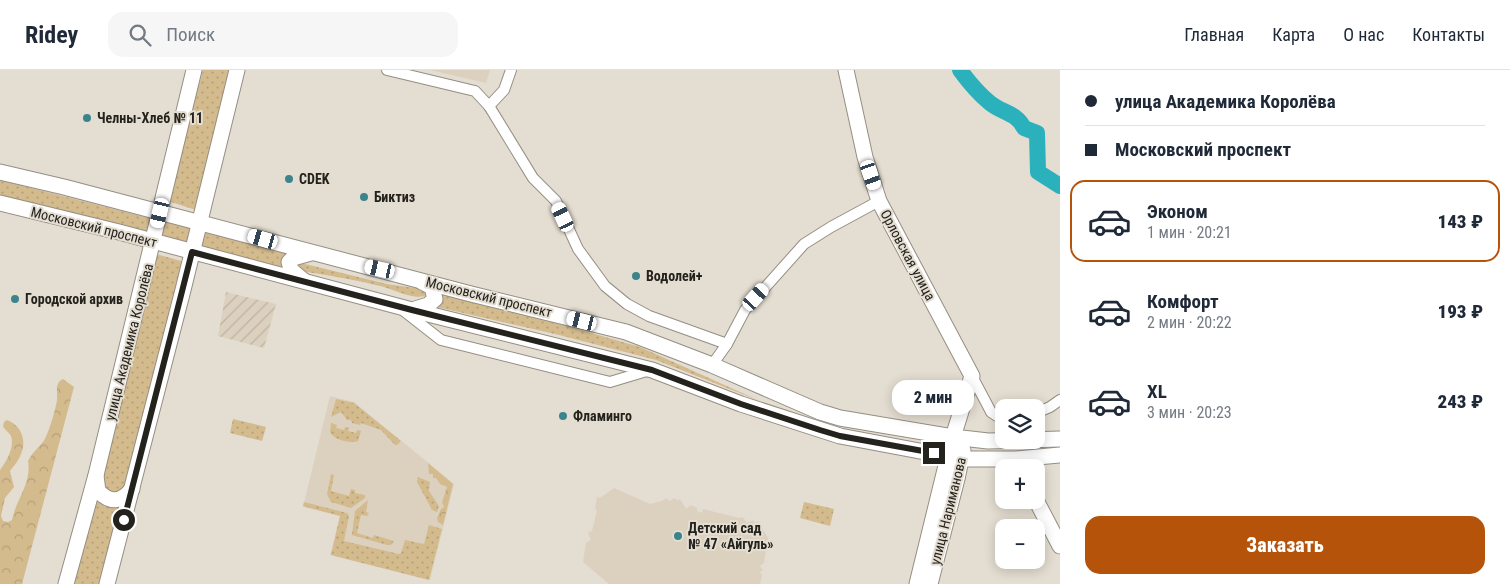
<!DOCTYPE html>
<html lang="ru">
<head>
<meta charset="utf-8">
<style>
	:root { --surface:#fff; --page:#f6f6f7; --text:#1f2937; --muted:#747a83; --line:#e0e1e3; --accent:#b45309 }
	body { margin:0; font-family:"Roboto Condensed",sans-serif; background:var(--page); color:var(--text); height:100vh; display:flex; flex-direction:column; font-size:19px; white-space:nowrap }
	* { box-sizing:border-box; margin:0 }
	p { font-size:16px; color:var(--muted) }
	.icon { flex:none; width:28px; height:28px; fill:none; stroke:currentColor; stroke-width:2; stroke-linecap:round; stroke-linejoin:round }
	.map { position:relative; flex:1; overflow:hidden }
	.sheet { display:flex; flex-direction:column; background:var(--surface); width:450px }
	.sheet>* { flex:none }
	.guide { display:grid; align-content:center; height:110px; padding:0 25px; background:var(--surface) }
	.tools { position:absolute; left:995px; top:329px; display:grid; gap:10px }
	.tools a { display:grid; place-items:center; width:50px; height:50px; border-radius:10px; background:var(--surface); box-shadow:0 2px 12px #0003; font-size:25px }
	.end { position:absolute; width:22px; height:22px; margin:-11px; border:6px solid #24221d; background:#fff; box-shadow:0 0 0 2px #fff }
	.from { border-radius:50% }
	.bubble { position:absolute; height:35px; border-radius:15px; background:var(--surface); box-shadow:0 2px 12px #0003; font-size:16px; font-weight:800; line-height:35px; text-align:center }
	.car { position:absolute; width:15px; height:30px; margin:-15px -8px; border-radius:6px; box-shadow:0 0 4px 1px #0007; background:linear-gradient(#fff 24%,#345 0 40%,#fff 0 76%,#345 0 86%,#fff 0) }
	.guide b { display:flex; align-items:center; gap:18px; height:48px; font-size:19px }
	.guide b+b { border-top:1px solid var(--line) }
	.guide i { width:12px; height:12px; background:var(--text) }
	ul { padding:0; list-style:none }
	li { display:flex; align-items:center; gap:15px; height:82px; margin:0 10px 8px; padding:0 15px; border:2px solid transparent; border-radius:15px }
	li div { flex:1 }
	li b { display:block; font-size:19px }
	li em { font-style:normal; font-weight:800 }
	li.current { border-color:var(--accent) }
	li>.icon { width:45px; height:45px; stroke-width:1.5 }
	.button { display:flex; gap:10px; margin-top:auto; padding:10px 25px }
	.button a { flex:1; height:58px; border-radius:15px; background:var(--accent); color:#fff; font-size:20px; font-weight:800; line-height:58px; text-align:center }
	header { display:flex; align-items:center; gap:30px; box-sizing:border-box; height:70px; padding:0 25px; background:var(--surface); border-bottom:1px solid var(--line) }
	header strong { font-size:24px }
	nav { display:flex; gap:28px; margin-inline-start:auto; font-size:18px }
	.search { width:350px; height:45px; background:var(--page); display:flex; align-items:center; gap:12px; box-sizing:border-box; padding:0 18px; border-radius:15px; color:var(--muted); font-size:19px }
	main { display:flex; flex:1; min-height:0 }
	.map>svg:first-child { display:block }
	.built { fill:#dcd1bf }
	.industrial { fill:url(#industrial-furrows) }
	.grass { fill:url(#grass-dots) }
	.forest { fill:url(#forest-crowns) }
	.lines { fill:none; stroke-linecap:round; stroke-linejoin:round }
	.river { stroke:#2ab1bc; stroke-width:16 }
	.street-casing { stroke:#958e83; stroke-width:12 }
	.secondary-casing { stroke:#958e83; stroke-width:17 }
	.street { stroke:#fff; stroke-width:10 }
	.secondary { stroke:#fff; stroke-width:15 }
	.route { stroke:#24221d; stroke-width:6 }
	.poi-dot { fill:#3c848b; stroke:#e4ddd1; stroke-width:2 }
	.labels { text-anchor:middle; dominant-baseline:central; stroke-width:4; stroke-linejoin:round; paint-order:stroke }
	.poi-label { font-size:14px; font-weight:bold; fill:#24221d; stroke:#e4ddd1; text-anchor:start }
	.street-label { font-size:14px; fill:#24221d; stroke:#e4ddd1 }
</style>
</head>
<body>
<header>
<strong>Ridey</strong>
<div class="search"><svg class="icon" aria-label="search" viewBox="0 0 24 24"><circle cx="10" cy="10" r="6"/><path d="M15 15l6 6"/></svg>Поиск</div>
<nav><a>Главная</a><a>Карта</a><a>О нас</a><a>Контакты</a></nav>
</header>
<main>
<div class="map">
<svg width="1060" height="514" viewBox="0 0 1060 514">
	<defs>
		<pattern id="industrial-furrows" width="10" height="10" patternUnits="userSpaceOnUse" patternTransform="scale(1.25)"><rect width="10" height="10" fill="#dcd1bf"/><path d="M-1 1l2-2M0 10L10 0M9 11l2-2" fill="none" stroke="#bdb3a4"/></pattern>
		<pattern id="grass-dots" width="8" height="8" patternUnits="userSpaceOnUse" patternTransform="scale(1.25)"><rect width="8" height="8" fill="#d4bb8d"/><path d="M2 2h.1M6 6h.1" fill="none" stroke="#b6a079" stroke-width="1.8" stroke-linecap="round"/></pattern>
		<pattern id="forest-crowns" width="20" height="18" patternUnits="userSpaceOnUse" patternTransform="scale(1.25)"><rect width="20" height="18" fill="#d4bb8d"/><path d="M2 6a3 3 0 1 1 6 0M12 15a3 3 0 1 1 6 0" fill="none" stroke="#b6a079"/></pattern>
	</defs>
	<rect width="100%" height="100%" fill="#e4ddd1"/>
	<g class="built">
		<path d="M430,0H490L486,13Z"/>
		<path d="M330,326L354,332L454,414L430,510L330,485L340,446L303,437Z"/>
		<path d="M614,418L650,434L662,431L667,428L669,431L675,428L677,431L680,429L686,439L691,435L697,438V441L702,443L703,439L739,448L743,447L747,453L753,450L755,453L758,451L768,468L764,493L760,496L763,500L760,502L762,506L760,514H609L583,492L586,473L591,470L588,463L592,461L597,440L595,439L597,427L600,428Z"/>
	</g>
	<path class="industrial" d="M226,222L276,234L264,278L218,266Z"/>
	<g class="grass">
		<path d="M203,0H233L199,141L168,131Z"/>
		<path d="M0,110L153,149L149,163L0,125Z"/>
		<path d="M163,151L192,159L188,174L159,166Z"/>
		<path d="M202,161L291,184L287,199L199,177Z"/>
		<path d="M156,184L185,192L128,417L121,423H109L100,413Z"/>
		<path d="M301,193L387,214L422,219L425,221V226C411,229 397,221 384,217C356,210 329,205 300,201L297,196L298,194Z"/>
		<path d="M442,224L560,254L640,277L760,331L656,290L559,265L437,237L441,232Z"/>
		<path d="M336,329L354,333L401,371L397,375H395L381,360L361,353L360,355L352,353L351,350H347L341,342L331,347Z"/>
		<path d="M233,349L266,357L262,371L230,363Z"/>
		<path d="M331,353L337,355L336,358L344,360L345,357L349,358L348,361L356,363L357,360L361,361L358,371C350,374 334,370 330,362Z"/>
		<path d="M331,404L334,405L331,421L349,426L351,419L355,420V423L365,425V428L351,438L331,432L327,424Z"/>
		<path d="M418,407L430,412L429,421L439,436L437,442L432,440L417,412Z"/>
		<path d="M95,426L120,436L102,514H73Z"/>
		<path d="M368,430L366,442L369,443L367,446L361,445L357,463L373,468L374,465L394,471L391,475H387L352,465L355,441Z"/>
		<path d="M304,432L347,443L349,446L344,471L399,484L401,483L405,470L424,474L429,455L442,459L429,510L331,485L340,446L303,436Z"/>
		<path d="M804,432L834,439L830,456L800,448Z"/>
	</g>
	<g class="forest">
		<path d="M63,309L74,317L22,514H0V400C6,392 15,377 11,366C9,363 5,359 3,357L4,352L7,350C21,355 27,370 21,384C19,390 14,396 10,401L14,417L5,428L1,446L3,451L8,452L12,450C16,429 32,413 28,391C32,383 37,379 43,372C48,366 56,338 57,330C58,322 54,313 63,309Z"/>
		<path d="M428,393L453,414L443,455L438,452L437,448L441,439L444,437L442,432L447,417L440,414L436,408H433V404H429Z"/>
	</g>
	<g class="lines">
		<path class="river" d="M960,0C968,11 979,24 990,33C1002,43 1016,42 1024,58L1037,63L1038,102L1060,116"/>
		<g class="street-casing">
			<g id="street">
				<path d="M387,0L475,21L489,36L533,108L556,131L578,179L605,216L627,234L649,246L727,274"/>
				<path d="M489,36L504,20L511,0"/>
				<path d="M404,241L441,270L610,312L650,300"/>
				<path d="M712,295L727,274L745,240L804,174L831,157L879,131"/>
				<path d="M972,306L991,342L997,346L1004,345"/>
				<path d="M1036,343L1050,337L1060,330"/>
			</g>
		</g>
		<g class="secondary-casing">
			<g id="secondary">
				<path d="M846,0L865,87L879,131L972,306L953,367L917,514"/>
				<path d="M0,102L64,117L471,224L626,262L712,295L820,342L840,348L953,367L988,371L1060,369"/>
				<path d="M0,133L119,162L412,240L652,300L741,334L840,366L962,389H1015L1060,385"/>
				<path d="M303,210L291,200L289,192L293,188L311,183"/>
				<path d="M412,240L428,235L435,229L432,217L422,212"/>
				<path d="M96,406L98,421C111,434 121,432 132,419"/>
				<path d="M1036,430L1060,476"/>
				<path d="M66,514L96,405L194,0"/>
				<path d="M107,514L183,220L237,0"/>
				<path d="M930,514L957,409L963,380"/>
			</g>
		</g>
		<use href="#street" class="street"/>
		<use href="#secondary" class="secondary"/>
	</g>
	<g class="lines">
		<path class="route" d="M124,450L192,182L412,240L652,300L741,334L820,360L840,366L934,383"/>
	</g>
	<g class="poi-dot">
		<circle cx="87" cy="48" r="5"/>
		<circle cx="289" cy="109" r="5"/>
		<circle cx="364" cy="127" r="5"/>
		<circle cx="636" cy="206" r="5"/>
		<circle cx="15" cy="229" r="5"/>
		<circle cx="563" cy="346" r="5"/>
		<circle cx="678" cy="466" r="5"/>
	</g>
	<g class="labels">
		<g class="poi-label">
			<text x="97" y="48">Челны-Хлеб № 11</text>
			<text x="299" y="109">CDEK</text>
			<text x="374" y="127">Биктиз</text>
			<text x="646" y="206">Водолей+</text>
			<text x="25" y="229">Городской архив</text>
			<text x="573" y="346">Фламинго</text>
			<text x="688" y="458">Детский сад<tspan x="688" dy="16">№ 47 «Айгуль»</tspan></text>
		</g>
		<g class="street-label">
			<text transform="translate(94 157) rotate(14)">Московский проспект</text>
			<text transform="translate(908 185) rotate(62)">Орловская улица</text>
			<text transform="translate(489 227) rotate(14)">Московский проспект</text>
			<text transform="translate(129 272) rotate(-76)">улица Академика Королёва</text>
			<text transform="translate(948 441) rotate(-76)">улица Нариманова</text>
		</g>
	</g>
</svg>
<div class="tools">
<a><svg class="icon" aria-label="layers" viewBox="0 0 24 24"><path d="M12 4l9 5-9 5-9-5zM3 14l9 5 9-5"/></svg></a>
<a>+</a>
<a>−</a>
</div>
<i class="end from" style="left:124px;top:450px"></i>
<i class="end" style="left:934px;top:383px"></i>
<div class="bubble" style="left:892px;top:310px;width:82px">2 мин</div>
<i class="car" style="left:871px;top:105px;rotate:161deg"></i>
<i class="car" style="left:160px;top:143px;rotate:193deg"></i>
<i class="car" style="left:563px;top:147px;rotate:335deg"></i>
<i class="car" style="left:263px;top:169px;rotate:286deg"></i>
<i class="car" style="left:380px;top:199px;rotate:283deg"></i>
<i class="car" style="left:756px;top:227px;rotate:42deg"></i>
<i class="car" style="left:582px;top:251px;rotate:284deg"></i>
</div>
<section class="sheet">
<div class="guide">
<b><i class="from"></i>улица Академика Королёва</b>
<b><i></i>Московский проспект</b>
</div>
<ul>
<li class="current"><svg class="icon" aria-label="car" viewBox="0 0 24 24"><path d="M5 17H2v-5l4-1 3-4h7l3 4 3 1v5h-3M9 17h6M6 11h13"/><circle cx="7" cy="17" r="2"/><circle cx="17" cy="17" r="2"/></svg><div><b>Эконом</b><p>1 мин · 20:21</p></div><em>143 ₽</em></li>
<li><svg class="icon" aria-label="car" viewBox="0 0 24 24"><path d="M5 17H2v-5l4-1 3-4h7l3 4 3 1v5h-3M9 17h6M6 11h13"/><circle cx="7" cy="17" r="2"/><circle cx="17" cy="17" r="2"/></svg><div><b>Комфорт</b><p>2 мин · 20:22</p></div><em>193 ₽</em></li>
<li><svg class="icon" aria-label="car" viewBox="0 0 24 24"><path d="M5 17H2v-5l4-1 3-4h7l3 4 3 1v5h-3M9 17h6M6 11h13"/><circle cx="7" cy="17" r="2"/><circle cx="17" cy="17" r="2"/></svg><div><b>XL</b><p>3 мин · 20:23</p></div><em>243 ₽</em></li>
</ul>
<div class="button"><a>Заказать</a></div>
</section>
</main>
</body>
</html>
